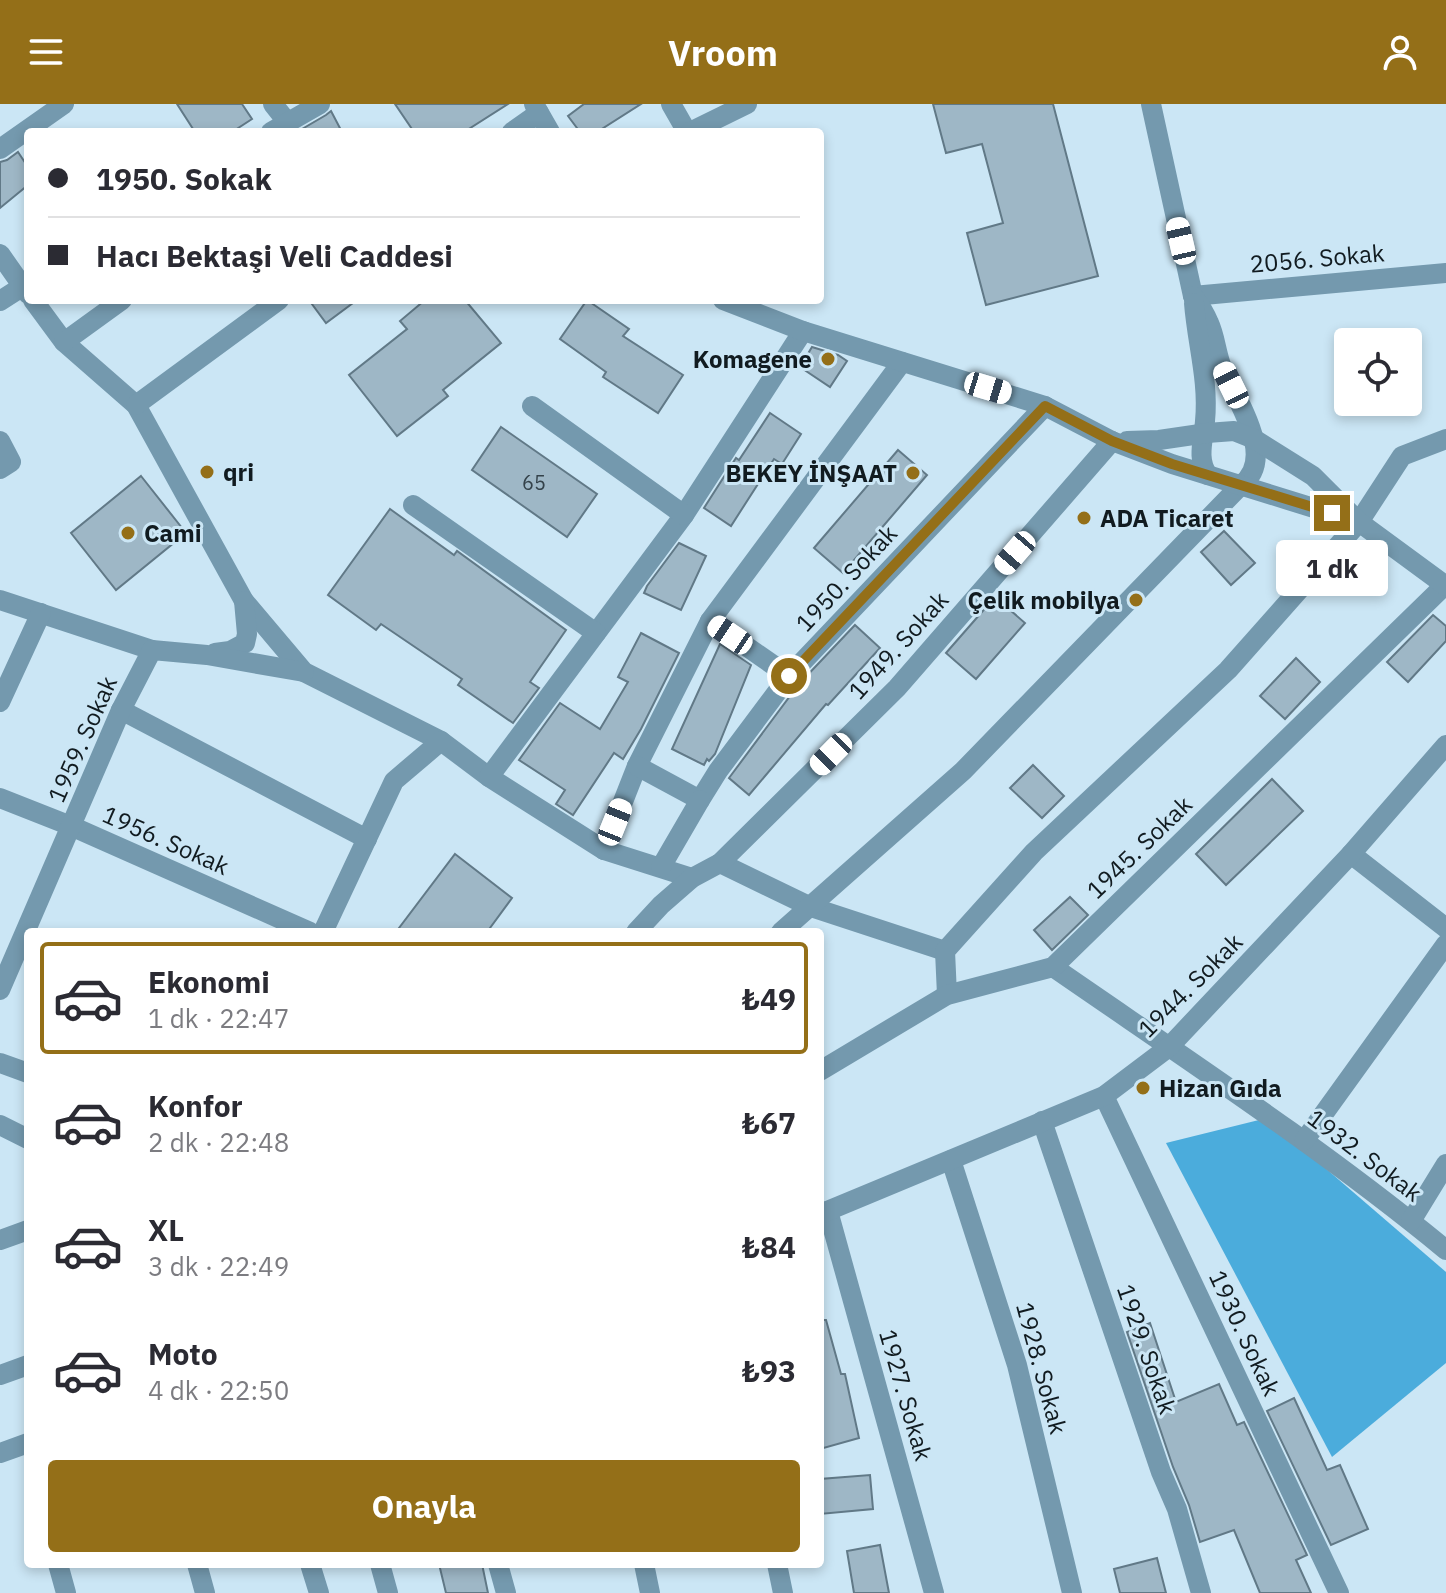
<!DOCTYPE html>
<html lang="tr">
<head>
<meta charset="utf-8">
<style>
	:root { --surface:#fff; --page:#f2f2f3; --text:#2b2b33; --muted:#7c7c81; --line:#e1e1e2; --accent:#946f18 }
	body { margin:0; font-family:"IBM Plex Sans",sans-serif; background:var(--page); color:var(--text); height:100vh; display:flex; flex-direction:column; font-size:30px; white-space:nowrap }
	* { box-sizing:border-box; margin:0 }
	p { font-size:26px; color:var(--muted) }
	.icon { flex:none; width:44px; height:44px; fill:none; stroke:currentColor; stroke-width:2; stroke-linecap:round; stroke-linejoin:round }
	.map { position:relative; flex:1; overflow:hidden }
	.panel { position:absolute; left:24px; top:824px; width:800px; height:640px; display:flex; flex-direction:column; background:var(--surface); border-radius:8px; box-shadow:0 4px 12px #0003 }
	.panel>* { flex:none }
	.guide { position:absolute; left:24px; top:24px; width:800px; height:176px; border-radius:8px; box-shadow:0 4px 12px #0003; display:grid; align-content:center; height:176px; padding:0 24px; background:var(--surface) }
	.tools { position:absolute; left:1334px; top:224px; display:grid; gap:16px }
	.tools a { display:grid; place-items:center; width:88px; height:88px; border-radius:8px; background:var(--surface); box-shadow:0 4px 12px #0003; font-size:40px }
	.end { position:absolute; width:36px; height:36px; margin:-18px; border:10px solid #946f18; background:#fff; box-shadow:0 0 0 4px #fff }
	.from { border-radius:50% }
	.bubble { position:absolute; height:56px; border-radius:8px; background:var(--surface); box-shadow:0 4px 12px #0003; font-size:26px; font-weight:800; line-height:56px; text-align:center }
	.car { position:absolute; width:24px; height:48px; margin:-24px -12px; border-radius:10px; box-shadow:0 0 6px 2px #0007; background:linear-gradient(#fff 24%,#345 0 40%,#fff 0 76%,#345 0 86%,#fff 0) }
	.guide b { display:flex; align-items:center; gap:28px; height:76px; font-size:30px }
	.guide b+b { border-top:2px solid var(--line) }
	.guide i { width:20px; height:20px; background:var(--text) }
	ul { padding:14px 0 0; list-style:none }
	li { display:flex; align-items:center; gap:24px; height:112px; margin:0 16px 12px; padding:0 8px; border:4px solid transparent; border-radius:8px }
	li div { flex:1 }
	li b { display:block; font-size:30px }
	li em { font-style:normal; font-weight:800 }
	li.active { border-color:var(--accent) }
	li>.icon { width:72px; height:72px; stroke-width:1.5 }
	.cta { display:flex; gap:16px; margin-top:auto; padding:16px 24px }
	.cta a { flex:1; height:92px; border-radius:8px; background:var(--accent); color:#fff; font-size:32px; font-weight:800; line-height:92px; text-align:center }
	header { display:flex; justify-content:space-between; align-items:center; height:104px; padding:0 24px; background:var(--accent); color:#fff; font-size:36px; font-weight:800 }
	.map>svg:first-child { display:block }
	.forest { fill:#4bacdc }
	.building { fill:#9eb7c6; stroke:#617987; stroke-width:2 }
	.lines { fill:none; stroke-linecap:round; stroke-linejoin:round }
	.minor { stroke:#7499ae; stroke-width:20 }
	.tertiary { stroke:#7499ae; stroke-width:20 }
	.route { stroke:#946f18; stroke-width:10 }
	.poi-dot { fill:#946f18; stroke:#cbe6f5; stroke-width:3 }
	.labels { text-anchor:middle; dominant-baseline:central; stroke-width:6; stroke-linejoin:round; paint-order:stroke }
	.number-label { font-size:20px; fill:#34424a }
	.street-label { font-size:24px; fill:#111b20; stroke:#cbe6f5 }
	.poi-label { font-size:24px; font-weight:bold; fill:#111b20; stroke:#cbe6f5; text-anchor:start }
</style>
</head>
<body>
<header><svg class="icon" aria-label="menu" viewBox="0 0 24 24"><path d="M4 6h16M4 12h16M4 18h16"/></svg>Vroom<svg class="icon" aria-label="person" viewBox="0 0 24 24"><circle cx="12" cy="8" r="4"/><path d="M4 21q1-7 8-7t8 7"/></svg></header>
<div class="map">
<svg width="1446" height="1489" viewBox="0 0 1446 1489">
	<rect width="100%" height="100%" fill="#cbe6f5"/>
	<path class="forest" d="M1267,1014L1446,1168V1259L1332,1353L1166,1039Z"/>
	<g class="building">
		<path d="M177,0H242L252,15L232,28H195Z"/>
		<path d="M395,0H508L464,28H414Z"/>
		<path d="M584,0H641L597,28H580L568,12Z"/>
		<path d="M933,0H1053L1098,172L986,201L967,129L1003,119L982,40L946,49Z"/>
		<path d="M331,7L342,28H297L326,11Z"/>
		<path d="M18,48L28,63V81L0,104V58L7,56Z"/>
		<path d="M309,196H357L326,219Z"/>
		<path d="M425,196H465L501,239L443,286L448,292L397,332L349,271L407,225L400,217Z"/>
		<path d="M587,196L629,225L623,232L683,271L658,309L603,273L606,268L560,235Z"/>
		<path d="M812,243L838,251L847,257L830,283L800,263Z"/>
		<path d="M770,309L801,330L782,360L774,355L731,422L704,404L736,354L739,356Z"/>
		<path d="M501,323L597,390L567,433L472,366Z"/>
		<path d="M898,346L927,371L843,469L814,444Z"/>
		<path d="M141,372L186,429L116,486L71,429Z"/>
		<path d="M390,405L454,451L457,447L566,526L530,578L539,584L513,619L458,581L462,575L381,520L376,526L328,491Z"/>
		<path d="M1224,427L1255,459L1231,481L1201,448Z"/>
		<path d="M679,439L706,452L681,506L644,489L647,482Z"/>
		<path d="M995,493L1025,519L976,575L946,549Z"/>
		<path d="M1433,511L1446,522V537L1408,578L1387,558Z"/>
		<path d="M855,521L880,544L828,601L826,600L749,691L729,674L799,580Z"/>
		<path d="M641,529L679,549L641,625L623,655L614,649L573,711L556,700L565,686L519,656L560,599L600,625L628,578L618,573Z"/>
		<path d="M720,540L751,561L715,650L709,657L707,655L704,661L672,645Z"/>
		<path d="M1296,554L1320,578L1285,615L1260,592Z"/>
		<path d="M1033,661L1064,692L1042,714L1010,684Z"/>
		<path d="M1272,675L1303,707L1226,781L1196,750Z"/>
		<path d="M455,750L512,794L487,828H396Z"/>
		<path d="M1070,793L1088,811L1052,846L1034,826Z"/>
		<path d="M820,1216H826L841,1270H845L859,1334L820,1345Z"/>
		<path d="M1150,1219L1176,1298L1219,1280L1237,1321L1244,1318L1307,1451L1296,1456L1311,1489H1260L1234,1426L1200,1438L1189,1401L1173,1363L1127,1228Z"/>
		<path d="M1294,1294L1327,1366L1340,1361L1368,1425L1331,1441L1267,1307Z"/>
		<path d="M870,1371L873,1405L820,1410V1375Z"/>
		<path d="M880,1441L889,1489H854L847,1447Z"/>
		<path d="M1157,1454L1166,1489H1120L1114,1465Z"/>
		<path d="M439,1460H482L488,1489H446Z"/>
	</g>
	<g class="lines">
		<g class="minor">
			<path d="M273,0L288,19"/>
			<path d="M671,0L687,28"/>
			<path d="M1151,0L1193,192L1446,169"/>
			<path d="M271,28L320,0"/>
			<path d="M512,28L539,9"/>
			<path d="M690,28L747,0"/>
			<path d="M0,45L64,0"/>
			<path d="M0,150L28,190"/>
			<path d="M33,196L64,238L136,301L244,497L304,568L441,637L489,673"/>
			<path d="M0,197L28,179"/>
			<path d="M803,227L684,411L489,673L604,746L637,662L710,517L902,258"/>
			<path d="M64,238L122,196"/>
			<path d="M136,301L279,196"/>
			<path d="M532,302L684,411"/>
			<path d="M0,337L11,358L0,365"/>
			<path d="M413,401L596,529"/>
			<path d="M0,496L152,546"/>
			<path d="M710,517L789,572"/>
			<path d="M215,549L230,547L245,539L247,530L244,497"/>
			<path d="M0,598L41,509"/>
			<path d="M121,606L367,735"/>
			<path d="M637,662L700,696L718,667L789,572L1045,302"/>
			<path d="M0,694L71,722L310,828"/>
			<path d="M604,746L692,774"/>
			<path d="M1351,750L1446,824"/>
			<path d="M720,759L811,803L945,847"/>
			<path d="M661,763L700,696"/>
			<path d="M323,828L394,677L441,637"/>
			<path d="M636,828L661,801L692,774L720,759L897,584L1112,337"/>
			<path d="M781,828L963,667L1241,381"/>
			<path d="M1053,863C1186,955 1322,1044 1446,1146"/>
			<path d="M0,886L121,606L152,546L207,551L304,568"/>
			<path d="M947,891L945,847L1034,748L1228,566L1359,418L1402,352L1446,335"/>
			<path d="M0,959L28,969"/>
			<path d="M820,967L947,891L1053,863L1445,481"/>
			<path d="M1104,992L1339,1489"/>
			<path d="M1042,1017L1161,1368L1177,1405L1201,1489"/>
			<path d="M0,1021L28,1035"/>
			<path d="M1304,1037L1446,840"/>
			<path d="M951,1056L1017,1261L1072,1489"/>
			<path d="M828,1107L934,1489"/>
			<path d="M820,1110L1104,992L1169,943L1351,750L1446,641"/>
			<path d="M1411,1117L1446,1060"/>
			<path d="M0,1136L28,1126"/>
			<path d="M0,1271L28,1261"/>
			<path d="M0,1349L28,1339"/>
			<path d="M58,1460L66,1489"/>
			<path d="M197,1460L205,1489"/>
			<path d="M310,1460L319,1489"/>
			<path d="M380,1460L388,1489"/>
			<path d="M498,1460L506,1489"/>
			<path d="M644,1460L650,1489"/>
			<path d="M777,1460L783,1489"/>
		</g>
		<g class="tertiary">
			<path d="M534,0L550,28"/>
			<path d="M1193,192C1199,200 1205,209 1209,219C1215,232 1216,247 1221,261C1233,291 1279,354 1241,381"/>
			<path d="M723,196L803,227L1045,302L1112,337L1172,360L1359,418"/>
			<path d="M1194,199C1197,239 1209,277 1205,317C1204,334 1196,355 1208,371"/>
			<path d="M1127,337L1159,336L1207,329L1234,327L1254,335L1313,372L1359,418L1446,482"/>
		</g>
	</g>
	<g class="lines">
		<path class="route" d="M789,572L1045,302L1112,337L1172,360L1332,409"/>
	</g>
	<g class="poi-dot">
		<circle cx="828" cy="255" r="8"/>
		<circle cx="207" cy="368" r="8"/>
		<circle cx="913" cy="369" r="8"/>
		<circle cx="1084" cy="414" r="8"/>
		<circle cx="128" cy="429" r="8"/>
		<circle cx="1136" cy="496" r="8"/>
		<circle cx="1143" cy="984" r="8"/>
	</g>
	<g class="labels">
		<g class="number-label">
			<text x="534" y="378">65</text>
		</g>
		<g class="street-label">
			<text transform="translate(1317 154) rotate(-5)">2056. Sokak</text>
			<text transform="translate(846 474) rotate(-47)">1950. Sokak</text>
			<text transform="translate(898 541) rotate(-48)">1949. Sokak</text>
			<text transform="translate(82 635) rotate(-66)">1959. Sokak</text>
			<text transform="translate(166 736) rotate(24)">1956. Sokak</text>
			<text transform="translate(1139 743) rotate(-44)">1945. Sokak</text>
			<text transform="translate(1190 881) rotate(-45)">1944. Sokak</text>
			<text transform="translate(1365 1051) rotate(37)">1932. Sokak</text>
			<text transform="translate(1245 1229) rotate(65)">1930. Sokak</text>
			<text transform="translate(1147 1245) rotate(71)">1929. Sokak</text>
			<text transform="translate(1042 1264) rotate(75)">1928. Sokak</text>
			<text transform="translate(906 1291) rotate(74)">1927. Sokak</text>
		</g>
		<g class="poi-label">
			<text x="812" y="255" text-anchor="end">Komagene</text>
			<text x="223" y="368">qri</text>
			<text x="897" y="369" text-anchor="end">BEKEY İNŞAAT</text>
			<text x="1100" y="414">ADA Ticaret</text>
			<text x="144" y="429">Cami</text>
			<text x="1120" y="496" text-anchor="end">Çelik mobilya</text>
			<text x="1159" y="984">Hizan Gıda</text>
		</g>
	</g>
</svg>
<div class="tools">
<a><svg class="icon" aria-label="locate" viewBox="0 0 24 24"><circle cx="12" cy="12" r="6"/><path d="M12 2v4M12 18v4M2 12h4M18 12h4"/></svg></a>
</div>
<i class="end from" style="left:789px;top:572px"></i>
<i class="end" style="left:1332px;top:409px"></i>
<div class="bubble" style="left:1276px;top:436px;width:112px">1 dk</div>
<i class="car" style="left:1181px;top:137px;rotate:347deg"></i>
<i class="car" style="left:1231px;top:281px;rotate:334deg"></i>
<i class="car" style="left:988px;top:284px;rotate:107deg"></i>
<i class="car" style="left:1015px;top:449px;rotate:221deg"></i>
<i class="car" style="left:730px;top:531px;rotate:304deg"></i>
<i class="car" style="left:831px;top:650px;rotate:225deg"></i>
<i class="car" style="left:615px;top:718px;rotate:22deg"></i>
<div class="guide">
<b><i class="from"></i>1950. Sokak</b>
<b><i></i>Hacı Bektaşi Veli Caddesi</b>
</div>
<section class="panel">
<ul>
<li class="active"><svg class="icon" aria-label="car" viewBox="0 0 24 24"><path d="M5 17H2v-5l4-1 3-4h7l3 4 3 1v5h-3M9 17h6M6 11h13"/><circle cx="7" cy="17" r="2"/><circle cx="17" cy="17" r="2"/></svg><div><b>Ekonomi</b><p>1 dk · 22:47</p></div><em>₺49</em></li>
<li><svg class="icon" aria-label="car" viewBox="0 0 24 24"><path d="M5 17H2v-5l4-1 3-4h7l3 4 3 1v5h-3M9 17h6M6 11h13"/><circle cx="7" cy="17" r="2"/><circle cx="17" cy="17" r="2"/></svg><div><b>Konfor</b><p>2 dk · 22:48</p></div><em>₺67</em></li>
<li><svg class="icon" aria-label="car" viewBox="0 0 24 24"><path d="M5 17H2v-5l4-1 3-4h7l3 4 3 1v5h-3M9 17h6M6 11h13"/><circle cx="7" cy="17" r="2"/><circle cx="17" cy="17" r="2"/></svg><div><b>XL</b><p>3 dk · 22:49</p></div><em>₺84</em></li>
<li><svg class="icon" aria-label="car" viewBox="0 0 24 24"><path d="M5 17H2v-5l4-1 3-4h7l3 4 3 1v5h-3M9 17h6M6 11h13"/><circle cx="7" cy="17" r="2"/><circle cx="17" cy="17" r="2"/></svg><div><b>Moto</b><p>4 dk · 22:50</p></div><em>₺93</em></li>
</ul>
<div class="cta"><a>Onayla</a></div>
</section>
</div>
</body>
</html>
